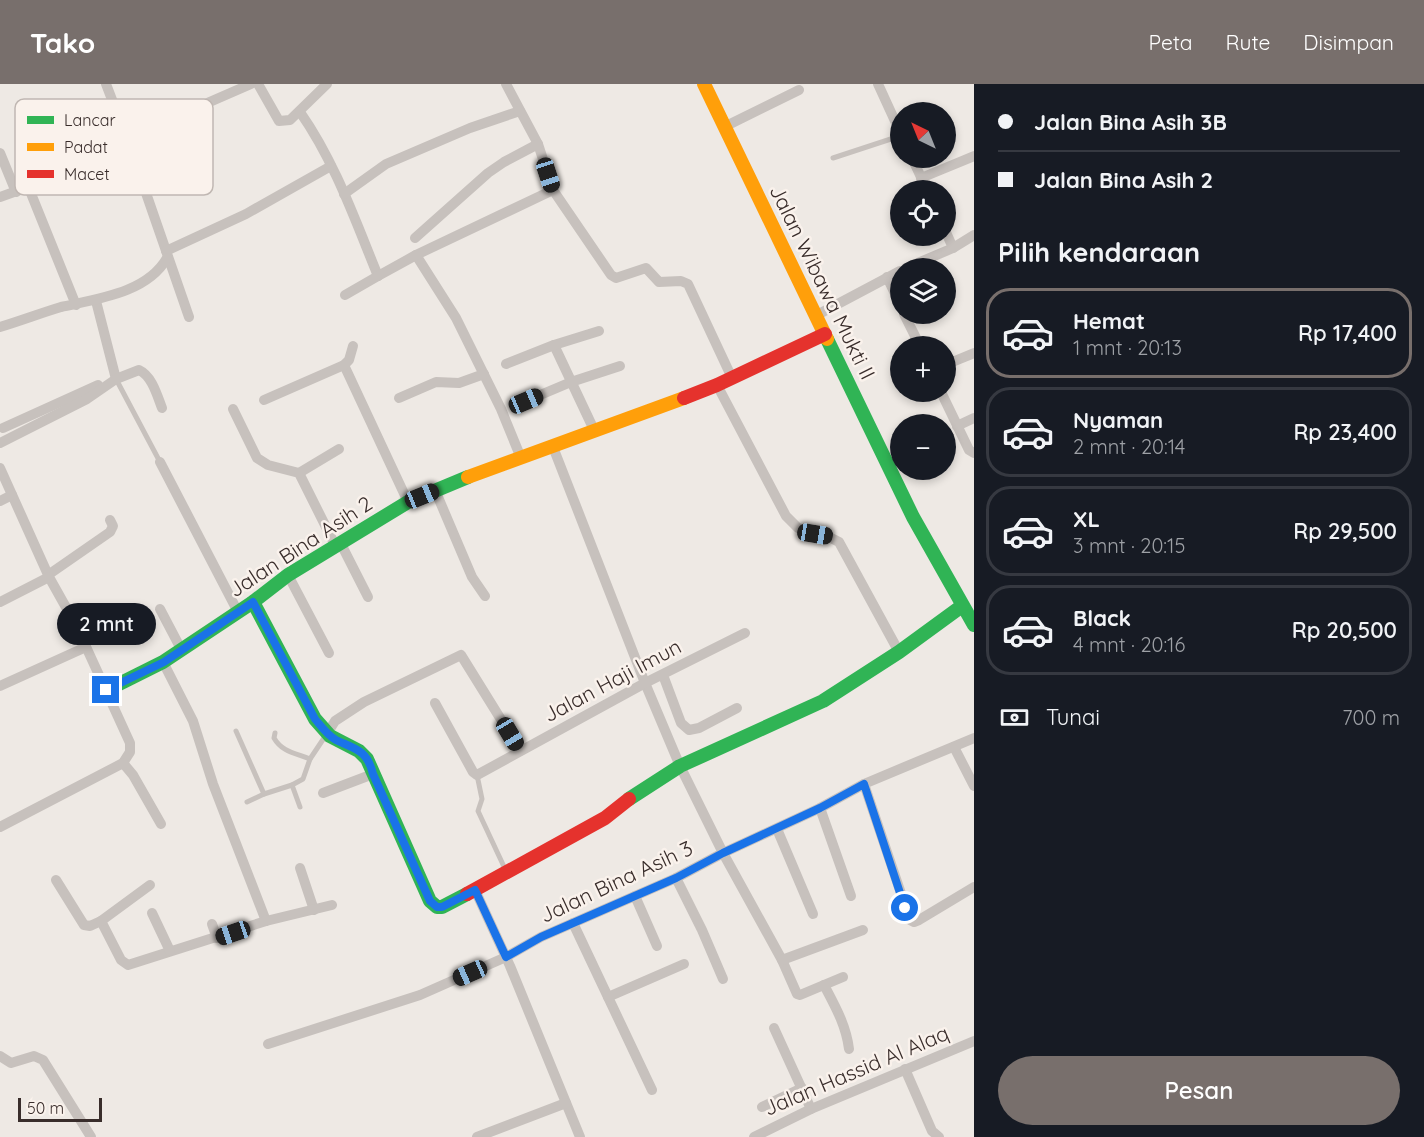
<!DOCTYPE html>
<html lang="id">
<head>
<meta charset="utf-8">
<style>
	:root { --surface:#171b24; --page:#20242c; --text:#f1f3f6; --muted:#9ea1a6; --line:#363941; --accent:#786f6c }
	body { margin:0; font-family:Quicksand,sans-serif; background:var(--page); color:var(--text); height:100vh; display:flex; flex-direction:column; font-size:22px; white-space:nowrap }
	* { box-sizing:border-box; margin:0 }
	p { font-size:20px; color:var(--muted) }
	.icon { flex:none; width:33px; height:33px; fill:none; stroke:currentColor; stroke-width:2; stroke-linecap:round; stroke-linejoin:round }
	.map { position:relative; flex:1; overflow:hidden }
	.panel { display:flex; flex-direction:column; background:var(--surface); width:450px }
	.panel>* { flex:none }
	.banner { display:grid; align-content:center; height:132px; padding:0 24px; background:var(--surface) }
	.needle { width:39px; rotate:317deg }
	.fabs { position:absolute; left:890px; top:18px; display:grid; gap:12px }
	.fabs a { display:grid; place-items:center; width:66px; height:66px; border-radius:50%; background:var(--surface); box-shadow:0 3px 9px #0003; font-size:30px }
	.scale { position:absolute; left:18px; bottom:15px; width:84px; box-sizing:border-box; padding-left:6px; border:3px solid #392d2b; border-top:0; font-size:16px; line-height:21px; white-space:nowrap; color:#392d2b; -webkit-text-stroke:4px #faf2ec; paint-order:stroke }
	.end { position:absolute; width:27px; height:27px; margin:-14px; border:8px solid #1a73e8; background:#fff; box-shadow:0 0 0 3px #fff }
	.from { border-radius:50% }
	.bubble { position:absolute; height:42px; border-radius:21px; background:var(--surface); box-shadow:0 3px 9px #0003; font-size:20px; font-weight:600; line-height:42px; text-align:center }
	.car { position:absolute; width:18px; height:36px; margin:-18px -9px; border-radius:8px; box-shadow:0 0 4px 2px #0007; background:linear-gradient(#222 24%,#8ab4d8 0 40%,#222 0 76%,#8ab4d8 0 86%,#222 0) }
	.banner b { display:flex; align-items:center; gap:21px; height:57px; font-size:22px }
	.banner b+b { border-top:2px solid var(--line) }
	.banner i { width:15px; height:15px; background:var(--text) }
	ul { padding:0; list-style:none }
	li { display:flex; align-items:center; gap:18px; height:90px; margin:0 12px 9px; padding:0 12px; border:3px solid var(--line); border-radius:24px }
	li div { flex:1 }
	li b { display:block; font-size:22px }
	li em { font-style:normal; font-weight:600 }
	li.active { border-color:var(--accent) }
	li>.icon { width:54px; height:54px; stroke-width:1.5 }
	h2 { padding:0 24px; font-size:27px; line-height:72px }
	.pay { display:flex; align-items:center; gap:15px; height:66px; padding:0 24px; font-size:22px }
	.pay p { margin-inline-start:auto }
	.cta { display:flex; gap:12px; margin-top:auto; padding:12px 24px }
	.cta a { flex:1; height:69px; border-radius:36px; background:var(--accent); color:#fff; font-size:24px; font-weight:600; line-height:69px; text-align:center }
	header { display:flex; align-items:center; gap:36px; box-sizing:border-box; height:84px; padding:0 30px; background:var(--accent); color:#fff }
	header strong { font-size:28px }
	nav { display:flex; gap:33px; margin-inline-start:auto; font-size:21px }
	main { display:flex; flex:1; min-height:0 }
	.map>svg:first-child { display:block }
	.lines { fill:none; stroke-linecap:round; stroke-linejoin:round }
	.lane { stroke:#c7c1bd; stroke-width:5 }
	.street { stroke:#c7c1bd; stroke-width:10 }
	.fast { stroke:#30b455; stroke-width:14 }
	.slow { stroke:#ff9f0a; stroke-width:14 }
	.jam { stroke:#e5322d; stroke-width:14 }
	.route { stroke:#1a73e8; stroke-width:8 }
	.labels { text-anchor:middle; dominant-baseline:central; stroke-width:5; stroke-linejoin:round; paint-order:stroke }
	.street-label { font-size:21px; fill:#392d2b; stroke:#faf2ec }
	.key { fill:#faf2ec; stroke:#c0b7b2; stroke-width:1.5 }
	.key-label { font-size:16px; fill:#392d2b }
</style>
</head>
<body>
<header>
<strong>Tako</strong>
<nav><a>Peta</a><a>Rute</a><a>Disimpan</a></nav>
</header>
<main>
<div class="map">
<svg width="974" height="1053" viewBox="0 0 974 1053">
	<rect width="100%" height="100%" fill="#eee9e4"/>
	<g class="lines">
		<g class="lane">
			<path d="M833,74L900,52"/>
			<path d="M116,295L160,378"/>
			<path d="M236,647L264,710L292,701L303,695L310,675L326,651"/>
			<path d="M275,649L274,654C282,668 295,669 310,675"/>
			<path d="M477,691L482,715L478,727L506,787"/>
			<path d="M292,701L300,723"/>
			<path d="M247,718L264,710"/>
		</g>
		<g class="street">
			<path d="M106,0L129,60L189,233"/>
			<path d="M258,0L279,37L290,36L327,0"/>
			<path d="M506,0L538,60L553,106L611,191L616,194L646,184L659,198L681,197L688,200L732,294"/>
			<path d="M878,0L900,48"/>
			<path d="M300,28C335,78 355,136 378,192"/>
			<path d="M724,43L799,6"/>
			<path d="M127,54L251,0"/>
			<path d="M0,69L16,108"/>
			<path d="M912,74L927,106"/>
			<path d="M46,94L129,60"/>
			<path d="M921,94L974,72"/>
			<path d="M344,110L386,80L470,44L520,27"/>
			<path d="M0,113L25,104L30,107L76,221"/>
			<path d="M945,146L953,164"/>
			<path d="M415,154L488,89L504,78L538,60"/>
			<path d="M166,167L246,130L331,82"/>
			<path d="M416,171L456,234L501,325L521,374"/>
			<path d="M906,184L953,164L974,151"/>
			<path d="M887,193L900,220"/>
			<path d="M345,211L378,192L416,171L553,106"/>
			<path d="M96,217L116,295"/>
			<path d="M904,230L920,262"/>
			<path d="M817,231L900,187"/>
			<path d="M0,243C20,237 41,229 61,223C97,215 147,209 167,174"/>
			<path d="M554,261L595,348"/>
			<path d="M506,280L554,261L599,247"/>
			<path d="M344,281L408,418"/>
			<path d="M945,281L974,269"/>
			<path d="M717,301L786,432L798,444L829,453L839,458L899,568"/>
			<path d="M941,308L969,366L974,369"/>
			<path d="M399,314L436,298L459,299L484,290"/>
			<path d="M264,316L344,281L349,276L353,262"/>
			<path d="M526,317L571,298L620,282"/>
			<path d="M233,325L257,374L268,381L299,389L335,461"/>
			<path d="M957,342L974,334"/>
			<path d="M3,344L98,301"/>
			<path d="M0,359L87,315L116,295L139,286C152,292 157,311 162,324"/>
			<path d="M553,363L645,599L680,682L723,769L782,876L797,910L800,911L843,893"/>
			<path d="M160,378L238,528"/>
			<path d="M0,384L49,493L77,543L130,659V668L123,679L0,743"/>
			<path d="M299,389L339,365"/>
			<path d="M435,406L472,493L485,512"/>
			<path d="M0,417L12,411"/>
			<path d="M340,458L368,513"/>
			<path d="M48,491L110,448L113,442L110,436"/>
			<path d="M288,491L329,569"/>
			<path d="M0,518L49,493"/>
			<path d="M160,525L181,565"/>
			<path d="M163,578L193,637L213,700L266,837"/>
			<path d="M663,591L681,639L689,646L699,644L737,624"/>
			<path d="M0,602L86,563"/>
			<path d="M435,619L473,688L477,691L645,599L745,549"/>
			<path d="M327,650L335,637L364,618L461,571L520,666"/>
			<path d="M954,663L974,702"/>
			<path d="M123,679L133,691L161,740"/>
			<path d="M864,700L910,836L914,838L919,836L974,803"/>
			<path d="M323,709L373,690"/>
			<path d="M820,724L851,812"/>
			<path d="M777,745L813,830"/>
			<path d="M300,784L314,826"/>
			<path d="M676,794L702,846L723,895"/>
			<path d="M56,796L84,841L90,842L101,837L121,876L128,881L266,837L332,821"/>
			<path d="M475,806L510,882L580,1053"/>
			<path d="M635,812L657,862"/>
			<path d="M152,829L170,867"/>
			<path d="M101,837L150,801"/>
			<path d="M573,839L652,1006"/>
			<path d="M212,840L217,854"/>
			<path d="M782,876L863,846"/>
			<path d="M824,901C835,922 846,941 849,965"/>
			<path d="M608,913L684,880"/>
			<path d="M774,944L811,1025"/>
			<path d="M268,960L420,911L506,873L541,853L676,794L723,769L820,724L864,700L974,654"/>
			<path d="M0,972L11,979L34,972L43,976L91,1053"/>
			<path d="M905,985L932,1047L939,1053"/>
			<path d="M762,1023L802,1004"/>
			<path d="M477,1053L566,1019"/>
			<path d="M754,1053L811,1025L974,957"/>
		</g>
		<g class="fast">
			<path d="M827,255L913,433L974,541"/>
			<path d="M253,518L315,635L330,652L359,667L367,675L430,817L437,823H442L467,810"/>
			<path d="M107,606L163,578L253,518L288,491L408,418L468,393"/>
			<path d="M629,715L680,682L823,617L899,568L962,522"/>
		</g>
		<g class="slow">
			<path d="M704,0L827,255"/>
			<path d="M468,393L684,314"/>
		</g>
		<g class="jam">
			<path d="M684,314L717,301L825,250"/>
			<path d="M467,810L605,734L629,715"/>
		</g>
	</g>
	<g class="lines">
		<path class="route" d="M106,606L164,578L253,518L315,635C321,642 327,651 336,656C354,665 367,665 373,690L430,817L437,823H442L475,806L506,873L541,853L676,794L723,769L820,724L864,700L905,824"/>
	</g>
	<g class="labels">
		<g class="street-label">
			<text transform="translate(823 198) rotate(64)">Jalan Wibawa Mukti II</text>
			<text transform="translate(300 462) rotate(-33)">Jalan Bina Asih 2</text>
			<text transform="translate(612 596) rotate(-28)">Jalan Haji Imun</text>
			<text transform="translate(616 797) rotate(-25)">Jalan Bina Asih 3</text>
			<text transform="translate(856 986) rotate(-23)">Jalan Hassid Al Alaq</text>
		</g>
	</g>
	<rect x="15" y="15" width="198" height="96" rx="9" class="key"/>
	<rect x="27" y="32" width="27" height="8" fill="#30b455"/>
	<rect x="27" y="59" width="27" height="8" fill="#ff9f0a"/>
	<rect x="27" y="86" width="27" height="8" fill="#e5322d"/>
	<g class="key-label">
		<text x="64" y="42">Lancar</text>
		<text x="64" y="69">Padat</text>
		<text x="64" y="96">Macet</text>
	</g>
</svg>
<div class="fabs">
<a><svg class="needle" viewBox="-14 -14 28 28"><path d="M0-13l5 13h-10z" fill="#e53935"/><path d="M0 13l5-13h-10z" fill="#9ea1a6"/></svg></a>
<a><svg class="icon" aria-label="locate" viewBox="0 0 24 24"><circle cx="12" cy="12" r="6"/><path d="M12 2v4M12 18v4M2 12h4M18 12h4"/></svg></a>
<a><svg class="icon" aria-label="layers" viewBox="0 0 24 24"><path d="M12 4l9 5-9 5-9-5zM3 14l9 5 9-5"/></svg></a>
<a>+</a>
<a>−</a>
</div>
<div class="scale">50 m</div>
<i class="end from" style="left:905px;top:824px"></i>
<i class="end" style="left:106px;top:606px"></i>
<div class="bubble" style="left:57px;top:519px;width:99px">2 mnt</div>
<i class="car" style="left:548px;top:91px;rotate:162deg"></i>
<i class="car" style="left:526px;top:317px;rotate:67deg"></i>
<i class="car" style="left:422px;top:412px;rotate:68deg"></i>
<i class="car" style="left:815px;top:450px;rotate:99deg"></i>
<i class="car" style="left:510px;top:650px;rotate:149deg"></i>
<i class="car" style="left:233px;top:849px;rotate:251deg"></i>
<i class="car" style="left:470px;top:889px;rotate:246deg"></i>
</div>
<section class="panel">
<div class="banner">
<b><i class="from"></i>Jalan Bina Asih 3B</b>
<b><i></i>Jalan Bina Asih 2</b>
</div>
<h2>Pilih kendaraan</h2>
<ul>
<li class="active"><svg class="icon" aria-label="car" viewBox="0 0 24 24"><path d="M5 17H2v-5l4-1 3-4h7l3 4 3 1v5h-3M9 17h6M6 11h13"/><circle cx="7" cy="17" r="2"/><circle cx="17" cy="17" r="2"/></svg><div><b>Hemat</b><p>1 mnt · 20:13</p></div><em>Rp 17,400</em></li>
<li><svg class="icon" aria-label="car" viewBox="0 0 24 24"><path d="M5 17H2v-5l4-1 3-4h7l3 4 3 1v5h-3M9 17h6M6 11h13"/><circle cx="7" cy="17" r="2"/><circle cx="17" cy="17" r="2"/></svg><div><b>Nyaman</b><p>2 mnt · 20:14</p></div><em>Rp 23,400</em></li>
<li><svg class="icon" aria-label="car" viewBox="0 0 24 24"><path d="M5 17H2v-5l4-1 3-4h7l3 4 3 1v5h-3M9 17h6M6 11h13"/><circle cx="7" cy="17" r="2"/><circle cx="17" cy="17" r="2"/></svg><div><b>XL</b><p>3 mnt · 20:15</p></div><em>Rp 29,500</em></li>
<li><svg class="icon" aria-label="car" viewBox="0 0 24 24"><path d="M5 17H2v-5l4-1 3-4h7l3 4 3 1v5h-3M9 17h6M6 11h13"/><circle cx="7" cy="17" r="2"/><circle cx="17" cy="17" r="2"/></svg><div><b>Black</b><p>4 mnt · 20:16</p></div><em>Rp 20,500</em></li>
</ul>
<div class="pay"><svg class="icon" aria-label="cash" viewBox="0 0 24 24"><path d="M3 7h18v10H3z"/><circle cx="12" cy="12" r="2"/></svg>Tunai<p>700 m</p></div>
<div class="cta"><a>Pesan</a></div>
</section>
</main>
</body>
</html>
